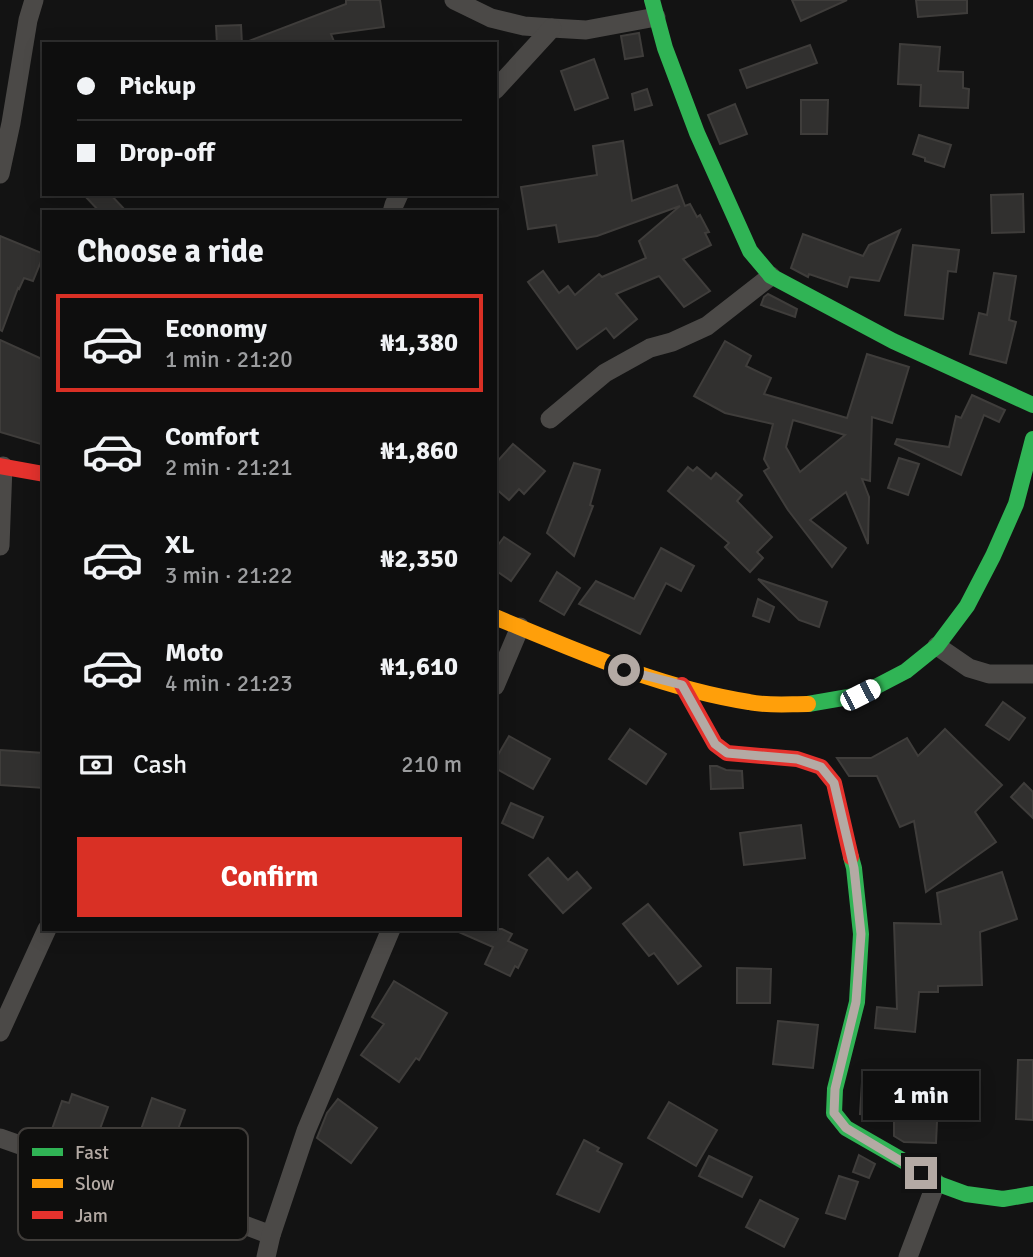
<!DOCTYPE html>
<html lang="en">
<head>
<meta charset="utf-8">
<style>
	:root { --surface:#0e0e0e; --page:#1c1c1c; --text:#f1f3f6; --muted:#9b9c9e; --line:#2e2e2e; --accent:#d93025 }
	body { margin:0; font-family:Signika,sans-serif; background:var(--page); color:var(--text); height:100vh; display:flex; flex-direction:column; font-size:26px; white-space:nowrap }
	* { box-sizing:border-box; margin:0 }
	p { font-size:23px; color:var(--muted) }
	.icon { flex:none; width:38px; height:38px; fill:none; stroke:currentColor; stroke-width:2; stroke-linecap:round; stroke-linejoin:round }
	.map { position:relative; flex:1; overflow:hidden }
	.side { position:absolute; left:42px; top:210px; width:455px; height:721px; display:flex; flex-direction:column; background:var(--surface); border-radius:0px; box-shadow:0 4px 18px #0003,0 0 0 2px var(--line) }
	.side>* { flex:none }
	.guide { position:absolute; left:42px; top:42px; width:455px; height:154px; border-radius:0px; box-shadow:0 4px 18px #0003,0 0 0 2px var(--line); display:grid; align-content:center; height:154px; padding:0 35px; background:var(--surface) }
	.end { position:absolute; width:32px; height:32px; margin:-16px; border:9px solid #b4aaa4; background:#111; box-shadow:0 0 0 4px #111 }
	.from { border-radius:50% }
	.bubble { position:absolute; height:49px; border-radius:0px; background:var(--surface); box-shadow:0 4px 18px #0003,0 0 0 2px var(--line); font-size:23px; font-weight:700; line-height:49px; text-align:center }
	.car { position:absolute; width:21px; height:42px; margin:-21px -10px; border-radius:9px; box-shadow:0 0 5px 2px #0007; background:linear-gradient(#fff 24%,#345 0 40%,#fff 0 76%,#345 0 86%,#fff 0) }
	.guide b { display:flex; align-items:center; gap:24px; height:66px; font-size:26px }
	.guide b+b { border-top:2px solid var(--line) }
	.guide i { width:18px; height:18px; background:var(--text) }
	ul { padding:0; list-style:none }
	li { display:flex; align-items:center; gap:21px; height:98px; margin:0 14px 10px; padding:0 21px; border:4px solid transparent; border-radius:0px }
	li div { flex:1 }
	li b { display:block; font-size:26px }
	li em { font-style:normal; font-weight:700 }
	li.on { border-color:var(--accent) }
	li>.icon { width:63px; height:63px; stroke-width:1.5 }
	h2 { padding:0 35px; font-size:32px; line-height:84px }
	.pay { display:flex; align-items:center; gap:18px; height:77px; padding:0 35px; font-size:26px }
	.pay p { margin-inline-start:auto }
	.cta { display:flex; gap:14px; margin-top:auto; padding:14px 35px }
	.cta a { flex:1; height:80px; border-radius:0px; background:var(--accent); color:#fff; font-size:28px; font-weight:700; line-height:80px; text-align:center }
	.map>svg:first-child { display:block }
	.building { fill:#31302f; stroke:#3f3d3b; stroke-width:2; fill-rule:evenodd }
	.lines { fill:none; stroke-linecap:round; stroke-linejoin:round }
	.street { stroke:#4b4947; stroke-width:19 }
	.fast { stroke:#30b455; stroke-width:16 }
	.slow { stroke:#ff9f0a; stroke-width:16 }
	.jam { stroke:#e5322d; stroke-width:16 }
	.route { stroke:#b4aaa4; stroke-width:9 }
	.key { fill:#0e0e0d; stroke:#403d3a; stroke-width:2 }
	.key-label { font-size:19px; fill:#b4aaa4 }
</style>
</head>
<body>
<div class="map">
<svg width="1033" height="1257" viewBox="0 0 1033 1257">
	<rect width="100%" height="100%" fill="#131313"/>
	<g class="building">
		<path d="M346,0H380L384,27L331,34L335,44H247L246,42L346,4Z"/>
		<path d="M792,0H847L801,21Z"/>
		<path d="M916,0H967V13L918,17Z"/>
		<path d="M241,25L242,44H217L216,26Z"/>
		<path d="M639,33L643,56L625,59L621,36Z"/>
		<path d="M900,44L940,47L938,71L963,72V88L969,89L968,108L920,106L921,85L898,84Z"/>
		<path d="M810,45L817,63L747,88L740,70Z"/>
		<path d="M594,59L608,98L575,110L561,71Z"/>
		<path d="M647,89L652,105L635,110L632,94Z"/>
		<path d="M801,100H828L827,134H801Z"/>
		<path d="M735,104L747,134L720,144L708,115Z"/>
		<path d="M919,135L951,145L944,167L925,161V158L913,154Z"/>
		<path d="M623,141L632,201L677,185L685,206L690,204L697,217L700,215L709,232L705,233L711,245L683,259L710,291L684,307L659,276L616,294L637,319L614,338L606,328L577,349L528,282L543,271L559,293L568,286L575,295L599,274L602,277L646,258L639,241L680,206L597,236L559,242L556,225L528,229L521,187L597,175L593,146Z"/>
		<path d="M83,194H110L127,212H100Z"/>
		<path d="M1023,194L1024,232L992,233L991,195Z"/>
		<path d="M900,230L879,281L850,277L847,287L809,274L808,277L791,268L803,234L863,256L869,245Z"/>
		<path d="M0,236L44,254L33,281L24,278L19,289L18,288L2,331L0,330Z"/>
		<path d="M913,245L959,250L956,272L948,271L943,319L905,315Z"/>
		<path d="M994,273L1016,276L1009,320L1016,322L1006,363L970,354L979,313L987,315Z"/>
		<path d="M768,294L797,309L795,317L761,305L764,297Z"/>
		<path d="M0,340L44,360V445L0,432Z"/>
		<path d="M725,341L751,356L746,366L771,378L764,394L847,418L867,354L909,367L892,423L872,417L870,481L862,479L869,497L868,544L846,492L810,520L846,548L832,567L788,510L764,471L769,468L764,459L773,424L725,413L694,396ZM793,420L845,435L800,472L786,447Z"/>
		<path d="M972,395L1005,410L999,422L984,415L961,475L895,444L897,439L949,447L956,416L961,418Z"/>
		<path d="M513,444L545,471L524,494L519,489L509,500L495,488V464Z"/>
		<path d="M899,458L919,464L908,495L888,488Z"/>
		<path d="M574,463L600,470L590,505L593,506L574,556L547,533Z"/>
		<path d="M688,467L693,471L697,467L711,479L716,473L742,495L737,501L772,537L757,552L763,558L750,572L725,547L729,543L668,491Z"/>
		<path d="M504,537L530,554L511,581L495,570V549Z"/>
		<path d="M661,548L694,566L681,591L666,583L640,634L579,604L596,581L634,599Z"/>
		<path d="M557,572L580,588L564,615L540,601Z"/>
		<path d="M758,579L827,602L819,627L799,620Z"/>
		<path d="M758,599L774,607L769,622L753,616Z"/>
		<path d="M1003,702L1025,718L1009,740L986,725Z"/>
		<path d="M630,729L666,754L646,784L609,759Z"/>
		<path d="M945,729L1002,785L975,812L996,842L926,892L914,821L900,827L877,776H849L837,758H871L907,738L918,756Z"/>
		<path d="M509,736L550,759L533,789L495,768V760Z"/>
		<path d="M0,750L44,753V788L0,785Z"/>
		<path d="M710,766H717L726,770L742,771L743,788L711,789Z"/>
		<path d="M1024,783L1033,792V818L1011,797Z"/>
		<path d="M511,803L543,817L533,838L502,823Z"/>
		<path d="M801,825L805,858L744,865L740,833Z"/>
		<path d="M548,858L568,880L577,872L591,888L563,913L529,875Z"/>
		<path d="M1002,872L1017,919L980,932L982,985L938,986V992H919L915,1032L875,1028L877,1007L897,1009L894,923L941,924L937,893Z"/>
		<path d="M648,904L701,966L678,984L654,953L649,956L623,924Z"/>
		<path d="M452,929H502L512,934L508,941L527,950L518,968L515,966L510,976L485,964L493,947Z"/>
		<path d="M737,968L771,969L770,1003H737Z"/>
		<path d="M394,981L447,1013L419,1060L416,1058L399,1082L361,1055L384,1024L372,1017Z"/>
		<path d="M778,1021L818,1025L813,1068L773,1064Z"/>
		<path d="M1018,1060H1033V1120L1016,1119Z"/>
		<path d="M916,1077L939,1078L936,1143L904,1142L894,1136V1117L860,1114L862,1082L916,1086Z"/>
		<path d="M72,1094L108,1107L93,1148L51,1132L62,1101L69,1103Z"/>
		<path d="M152,1098L185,1110L161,1176L129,1164Z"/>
		<path d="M338,1099L377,1128L351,1163L317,1138L327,1113Z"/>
		<path d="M669,1102L717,1130L696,1166L648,1138Z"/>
		<path d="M584,1140L599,1148L597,1151L622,1164L599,1212L557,1194Z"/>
		<path d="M859,1155L875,1164L869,1178L853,1172Z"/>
		<path d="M709,1156L752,1177L742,1197L699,1176Z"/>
		<path d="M839,1176L858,1182L845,1219L826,1213Z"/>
		<path d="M760,1200L798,1219L784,1247L746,1227Z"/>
	</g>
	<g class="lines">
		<g class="street">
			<path d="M454,0L491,18L524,26L552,28L586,30L656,17"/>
			<path d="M495,90L552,28"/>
			<path d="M0,174L11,123L28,20L34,0"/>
			<path d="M392,212L394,205L399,194"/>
			<path d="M550,419L605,373L650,348L672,342L707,326L771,276"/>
			<path d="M0,546L3,466"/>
			<path d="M937,646L969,668L989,674H1033"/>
			<path d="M495,686L520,627"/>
			<path d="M0,1032L47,929"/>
			<path d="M0,1138L202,1209L271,1235"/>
			<path d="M266,1257L271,1235L306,1131L391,929"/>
			<path d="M908,1257L936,1183"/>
		</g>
		<g class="fast">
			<path d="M652,0L665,48L697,133L750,251L771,276L893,341L1033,405"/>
			<path d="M808,704L860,695L906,671L937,646L967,606L993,556L1016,504L1033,439"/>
			<path d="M851,857L854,868L861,934L857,1002L835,1089L834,1113L846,1128L907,1163L936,1183L966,1194L1003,1199L1033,1194"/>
		</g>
		<path class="slow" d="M495,617C577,651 660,688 749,702C767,706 788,704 808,704"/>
		<g class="jam">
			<path d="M0,466L44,474"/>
			<path d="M682,685L715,744L727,753L797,759L821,767L834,783L851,857"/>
		</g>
	</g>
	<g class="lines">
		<path class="route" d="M624,670L682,685L715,744L727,753L797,759L821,767L834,783L854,868L861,934L856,1002L835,1089L834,1113L846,1128L921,1173"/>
	</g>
	<rect x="18" y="1128" width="230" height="112" rx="10" class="key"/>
	<rect x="32" y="1148" width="31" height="8" fill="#30b455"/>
	<rect x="32" y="1179" width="31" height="9" fill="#ff9f0a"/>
	<rect x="32" y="1211" width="31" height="8" fill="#e5322d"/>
	<g class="key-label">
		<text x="75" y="1159">Fast</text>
		<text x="75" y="1190">Slow</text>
		<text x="75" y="1222">Jam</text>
	</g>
</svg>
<i class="end from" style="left:624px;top:670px"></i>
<i class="end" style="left:921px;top:1173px"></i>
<div class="bubble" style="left:863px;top:1071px;width:116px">1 min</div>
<i class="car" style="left:860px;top:695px;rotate:63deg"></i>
<div class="guide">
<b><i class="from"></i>Pickup</b>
<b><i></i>Drop-off</b>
</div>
<section class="side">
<h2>Choose a ride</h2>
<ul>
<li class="on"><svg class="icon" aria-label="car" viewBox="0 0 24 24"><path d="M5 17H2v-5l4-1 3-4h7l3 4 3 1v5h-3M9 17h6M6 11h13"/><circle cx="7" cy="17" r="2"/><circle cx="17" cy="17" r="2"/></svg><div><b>Economy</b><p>1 min · 21:20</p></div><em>₦1,380</em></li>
<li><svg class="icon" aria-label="car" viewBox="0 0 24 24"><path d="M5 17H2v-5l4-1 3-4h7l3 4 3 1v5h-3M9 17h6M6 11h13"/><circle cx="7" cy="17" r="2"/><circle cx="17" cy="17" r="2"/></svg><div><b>Comfort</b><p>2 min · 21:21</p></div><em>₦1,860</em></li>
<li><svg class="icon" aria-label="car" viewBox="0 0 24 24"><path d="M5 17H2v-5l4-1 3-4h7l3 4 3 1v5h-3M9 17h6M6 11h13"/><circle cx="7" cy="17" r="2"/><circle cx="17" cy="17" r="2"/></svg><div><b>XL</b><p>3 min · 21:22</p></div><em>₦2,350</em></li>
<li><svg class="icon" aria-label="car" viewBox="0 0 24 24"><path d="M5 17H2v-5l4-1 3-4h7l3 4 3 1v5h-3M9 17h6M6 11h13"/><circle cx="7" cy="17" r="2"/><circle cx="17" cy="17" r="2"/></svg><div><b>Moto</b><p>4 min · 21:23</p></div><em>₦1,610</em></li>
</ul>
<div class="pay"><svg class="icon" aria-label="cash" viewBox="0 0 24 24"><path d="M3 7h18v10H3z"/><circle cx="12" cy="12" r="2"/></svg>Cash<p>210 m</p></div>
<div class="cta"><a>Confirm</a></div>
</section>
</div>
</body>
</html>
